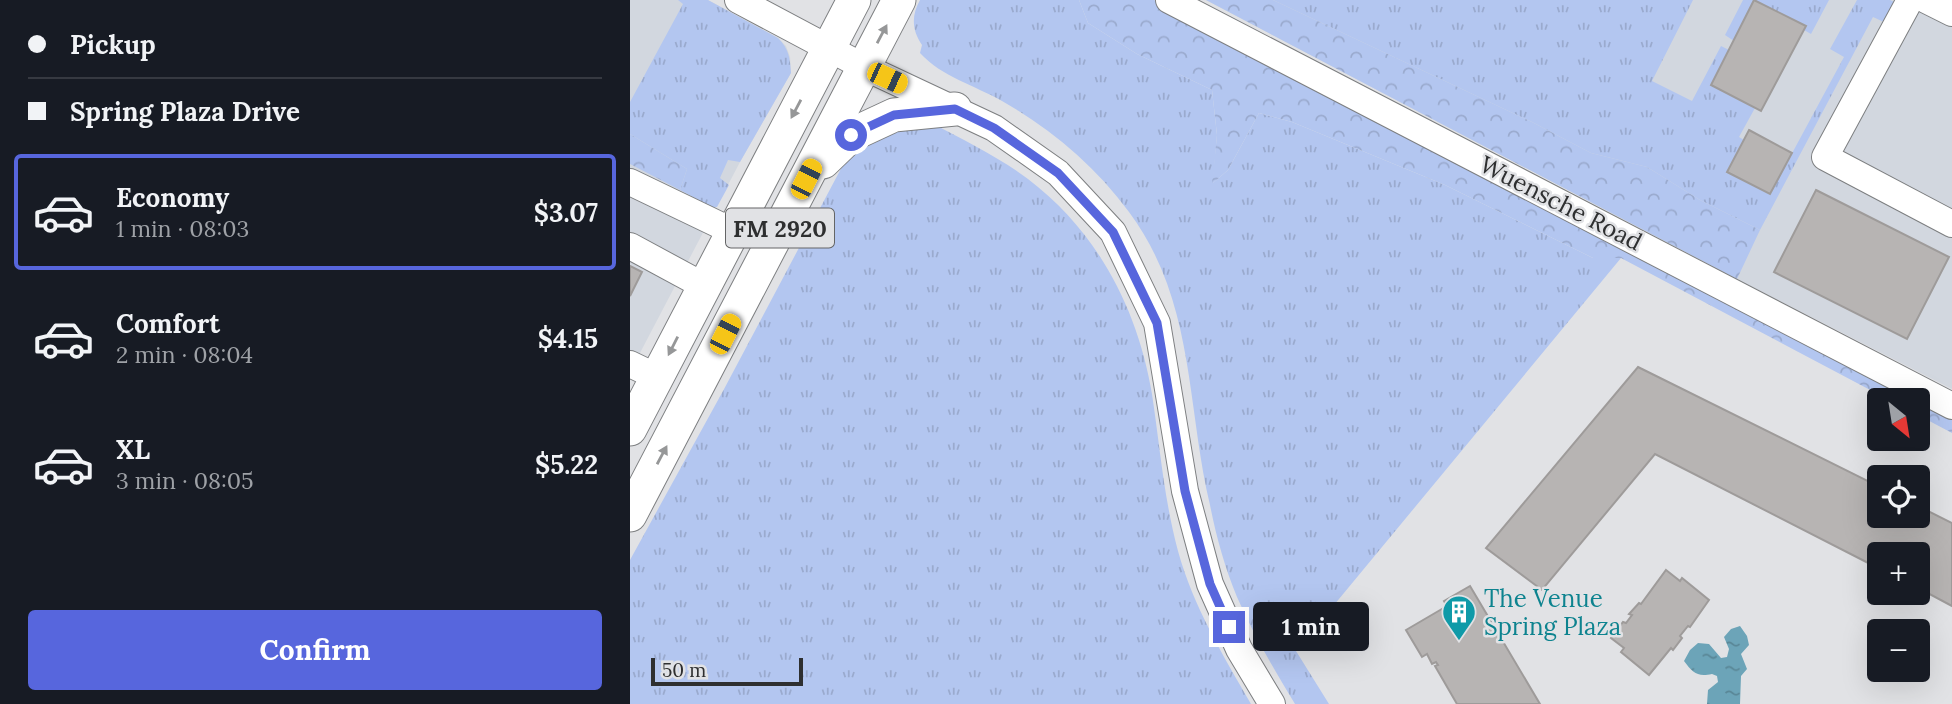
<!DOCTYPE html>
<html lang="en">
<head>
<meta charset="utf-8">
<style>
	:root { --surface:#171b24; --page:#242831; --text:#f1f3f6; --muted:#9ea1a6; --line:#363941; --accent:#5766dd }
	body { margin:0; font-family:Lora,serif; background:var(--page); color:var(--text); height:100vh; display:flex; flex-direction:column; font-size:26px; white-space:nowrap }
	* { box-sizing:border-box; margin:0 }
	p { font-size:23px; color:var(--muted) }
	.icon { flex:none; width:38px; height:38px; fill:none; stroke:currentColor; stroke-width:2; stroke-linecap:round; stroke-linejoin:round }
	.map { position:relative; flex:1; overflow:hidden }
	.drawer { display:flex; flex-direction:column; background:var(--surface); width:630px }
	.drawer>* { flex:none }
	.banner { display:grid; align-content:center; height:154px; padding:0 28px; background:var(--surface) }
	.needle { width:46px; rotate:150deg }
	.controls { position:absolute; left:1237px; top:388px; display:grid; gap:14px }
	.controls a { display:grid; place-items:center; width:63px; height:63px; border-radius:7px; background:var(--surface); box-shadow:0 7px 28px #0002; font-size:35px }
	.scale { position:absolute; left:21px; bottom:18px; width:152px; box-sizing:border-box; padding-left:7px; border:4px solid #2e2f30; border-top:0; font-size:19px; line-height:24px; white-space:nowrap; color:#2e2f30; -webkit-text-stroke:5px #e1e2e5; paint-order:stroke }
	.end { position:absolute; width:32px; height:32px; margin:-16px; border:9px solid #5766dd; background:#fff; box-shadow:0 0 0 4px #fff }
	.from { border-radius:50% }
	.bubble { position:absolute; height:49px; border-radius:7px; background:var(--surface); box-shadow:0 7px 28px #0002; font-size:23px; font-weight:800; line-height:49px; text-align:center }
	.car { position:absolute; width:21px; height:42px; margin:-21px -10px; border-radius:9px; box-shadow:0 0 5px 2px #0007; background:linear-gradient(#f5c518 24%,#345 0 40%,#f5c518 0 76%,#345 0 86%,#f5c518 0) }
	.banner b { display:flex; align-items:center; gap:24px; height:66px; font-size:26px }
	.banner b+b { border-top:2px solid var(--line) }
	.banner i { width:18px; height:18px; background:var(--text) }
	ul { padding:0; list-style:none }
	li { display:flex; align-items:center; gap:21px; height:116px; margin:0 14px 10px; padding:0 14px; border:4px solid transparent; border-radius:7px }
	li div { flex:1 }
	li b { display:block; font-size:26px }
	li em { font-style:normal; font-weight:800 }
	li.selected { border-color:var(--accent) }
	li>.icon { width:63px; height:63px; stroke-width:1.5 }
	.button { display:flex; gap:14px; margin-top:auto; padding:14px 28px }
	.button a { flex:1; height:80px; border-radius:7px; background:var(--accent); color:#fff; font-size:28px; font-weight:800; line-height:80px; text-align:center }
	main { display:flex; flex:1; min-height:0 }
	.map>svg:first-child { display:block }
	.built { fill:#d2d7df }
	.grass { fill:url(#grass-tufts) }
	.forest { fill:url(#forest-crowns) }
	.water { fill:url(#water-ripples) }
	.building { fill:#b7b4b3; stroke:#9e9b9a; stroke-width:2 }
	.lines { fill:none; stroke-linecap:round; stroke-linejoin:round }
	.minor-casing { stroke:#7d7f81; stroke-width:28 }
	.major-casing { stroke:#7d7f81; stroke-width:35 }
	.minor { stroke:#fff; stroke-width:26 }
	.major { stroke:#fff; stroke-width:33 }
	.oneway { fill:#969798 }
	.route { stroke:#5766dd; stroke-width:9 }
	.labels { text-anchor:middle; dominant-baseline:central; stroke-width:5; stroke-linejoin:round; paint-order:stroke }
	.shield { fill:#e1e2e5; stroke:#646566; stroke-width:2 }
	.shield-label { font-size:23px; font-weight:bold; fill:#2e2f30 }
	.street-label { font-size:24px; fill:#2e2f30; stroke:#e1e2e5 }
	.culture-label { font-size:24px; fill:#0d838f; stroke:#e1e2e5; text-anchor:start }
</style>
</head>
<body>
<main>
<section class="drawer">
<div class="banner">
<b><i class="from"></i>Pickup</b>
<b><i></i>Spring Plaza Drive</b>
</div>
<ul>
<li class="selected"><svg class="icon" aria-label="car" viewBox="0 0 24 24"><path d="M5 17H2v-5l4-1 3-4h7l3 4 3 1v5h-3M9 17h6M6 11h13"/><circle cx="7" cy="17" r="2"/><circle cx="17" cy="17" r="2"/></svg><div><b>Economy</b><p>1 min · 08:03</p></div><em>$3.07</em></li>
<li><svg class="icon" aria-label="car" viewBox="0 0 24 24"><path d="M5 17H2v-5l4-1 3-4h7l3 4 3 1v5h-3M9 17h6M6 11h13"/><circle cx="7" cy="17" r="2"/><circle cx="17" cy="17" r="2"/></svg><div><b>Comfort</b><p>2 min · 08:04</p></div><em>$4.15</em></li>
<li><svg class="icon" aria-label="car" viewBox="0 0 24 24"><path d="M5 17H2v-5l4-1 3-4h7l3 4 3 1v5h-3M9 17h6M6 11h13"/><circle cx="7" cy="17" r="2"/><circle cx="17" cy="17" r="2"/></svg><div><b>XL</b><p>3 min · 08:05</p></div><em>$5.22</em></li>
</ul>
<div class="button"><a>Confirm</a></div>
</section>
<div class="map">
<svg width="1322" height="704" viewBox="0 0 1322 704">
	<defs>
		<pattern id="grass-tufts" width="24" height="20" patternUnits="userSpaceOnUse" patternTransform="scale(1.75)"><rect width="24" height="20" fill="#b3c6f0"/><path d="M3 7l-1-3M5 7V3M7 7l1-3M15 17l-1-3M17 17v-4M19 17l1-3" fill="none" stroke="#9aaace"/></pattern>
		<pattern id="forest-crowns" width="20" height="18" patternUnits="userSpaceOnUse" patternTransform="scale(1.75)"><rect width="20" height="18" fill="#b3c6f0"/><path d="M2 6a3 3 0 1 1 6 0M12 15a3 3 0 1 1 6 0" fill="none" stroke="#9aaace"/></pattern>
		<pattern id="water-ripples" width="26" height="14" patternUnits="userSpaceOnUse" patternTransform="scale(1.75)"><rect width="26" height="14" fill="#6ca4b8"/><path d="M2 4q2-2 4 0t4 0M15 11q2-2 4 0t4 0" fill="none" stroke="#598696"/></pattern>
	</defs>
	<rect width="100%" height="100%" fill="#e1e2e5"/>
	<g class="built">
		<path d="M0,0H78L148,38L156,46L160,57L161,73L110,162L0,372Z"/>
		<path d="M576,0H1322V389L1107,279Z"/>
	</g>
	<g class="grass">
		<path d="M48,0H78L148,38C159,49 160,58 161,73L110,162L98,160L90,178L99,185L87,207H82L50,190L57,169L0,134V102L53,4Z"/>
		<path d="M290,0H449L458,23L507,54L582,90L587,135L583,183L598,170L629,113L662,122L815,185L963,258H991L666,651L699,704H665C644,669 623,634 607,597C595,568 586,536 580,505C556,403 565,301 499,212C465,166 421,129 372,101C344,85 312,77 290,53L292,45C282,30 281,16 290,0Z"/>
		<path d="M643,0H1063L1022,81L1062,101L1091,46L1099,50L1081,85L1125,108L1109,137L1114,140L1097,172L1140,194L1214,57L1200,49L1227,0H1260L1264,2V7L1256,23L1243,17L1130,230L1070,200L1017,167L961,153L902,122Z"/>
		<path d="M1113,0H1199L1181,34L1174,30L1104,41L1095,35Z"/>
		<path d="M302,123C335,141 369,157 398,179C468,232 508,310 522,394C530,447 534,499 548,551C563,606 593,655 621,704H0V560L93,391L223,146L239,132Z"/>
	</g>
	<g class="forest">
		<path d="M449,0H524L1322,411V433L1288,415V401H1261L991,258H963L815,185L662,122L629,113L598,170L582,184L587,135L582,90L507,54L458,23Z"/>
		<path d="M576,0H643L902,122L961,153L1017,167L1070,200L1130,230L1107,279Z"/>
		<path d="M0,134L57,169L50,190L0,164Z"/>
	</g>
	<path class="water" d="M1110,626L1117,636L1119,645L1111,654L1117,669L1111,676L1110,704H1077L1078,690L1088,682L1087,676L1082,674C1067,677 1063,673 1054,661L1060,650L1068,643L1079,644L1091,658L1097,657L1099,649L1094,637L1101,629Z"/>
	<g class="building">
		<path d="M1124,0L1176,26L1131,111L1081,85Z"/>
		<path d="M1119,130L1162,153L1140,194L1097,172Z"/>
		<path d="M1186,190L1319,257L1277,339L1144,272Z"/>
		<path d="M0,266L12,272L0,296Z"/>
		<path d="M1008,367L1250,487V516H1288V506L1322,523V606L1288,588V555H1250V569L1025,454L912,590L856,548Z"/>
		<path d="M1036,570L1050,581L1052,578L1079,600L1060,627L1058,626L1050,636L1052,638L1043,650L1041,648L1019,675L991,652L994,648L981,638L993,622L996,623L1002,615L999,614L1009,603L1011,604Z"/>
		<path d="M840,586L910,704H827L805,666L808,665L806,662L802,664L797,654L792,657L776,630L817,606L814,601Z"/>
	</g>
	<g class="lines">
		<g class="minor-casing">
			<g id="minor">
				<path d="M108,0L234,67L364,128L428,173L483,232L527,323L555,491L580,584L609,649L642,704"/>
				<path d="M539,0L1322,406"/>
				<path d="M1280,0L1195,157L1322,224"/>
				<path d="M1296,0L1322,13"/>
				<path d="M0,182L102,231"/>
				<path d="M0,246L74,286"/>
				<path d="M0,364L27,377"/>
			</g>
		</g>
		<g class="major-casing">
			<g id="major">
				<path d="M193,162L221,135L264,115L325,109"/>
				<path d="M0,429L224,0"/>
				<path d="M0,515L269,0"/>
			</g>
		</g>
		<use href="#minor" class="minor"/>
		<use href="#major" class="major"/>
	</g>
	<defs><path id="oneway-solid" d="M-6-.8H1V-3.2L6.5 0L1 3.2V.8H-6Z" transform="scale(1.75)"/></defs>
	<g class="oneway">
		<use href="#oneway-solid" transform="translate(252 34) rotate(-62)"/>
		<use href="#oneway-solid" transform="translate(166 109) rotate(118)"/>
		<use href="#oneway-solid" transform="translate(43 346) rotate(117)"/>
		<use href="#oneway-solid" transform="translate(32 455) rotate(-62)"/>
	</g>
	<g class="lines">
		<path class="route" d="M221,135L264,115L325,109L364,128L428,173L483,232L527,323L555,491L580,584L599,627"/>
	</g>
	<defs>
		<g id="building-pin" transform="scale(1.75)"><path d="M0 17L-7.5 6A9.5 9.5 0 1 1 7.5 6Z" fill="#0f9aa8" stroke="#e1e2e5"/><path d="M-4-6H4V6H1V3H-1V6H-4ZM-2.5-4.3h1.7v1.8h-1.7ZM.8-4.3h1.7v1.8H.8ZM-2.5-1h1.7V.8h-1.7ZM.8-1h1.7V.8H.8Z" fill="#fff"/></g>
	</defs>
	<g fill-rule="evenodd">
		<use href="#building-pin" x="829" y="612"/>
	</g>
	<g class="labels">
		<rect class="shield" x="96" y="208.5" width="108" height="39" rx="5"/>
		<g class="shield-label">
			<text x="150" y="228">FM 2920</text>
		</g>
		<g class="street-label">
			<text transform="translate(931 203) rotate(27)">Wuensche Road</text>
		</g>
		<g class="culture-label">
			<text x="854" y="598">The Venue<tspan x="854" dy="28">Spring Plaza</tspan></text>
		</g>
	</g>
</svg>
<div class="controls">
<a><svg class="needle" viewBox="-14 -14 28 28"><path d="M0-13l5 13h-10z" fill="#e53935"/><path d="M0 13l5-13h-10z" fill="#9ea1a6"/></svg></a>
<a><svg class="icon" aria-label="locate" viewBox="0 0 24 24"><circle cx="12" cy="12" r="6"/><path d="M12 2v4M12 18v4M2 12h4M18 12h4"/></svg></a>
<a>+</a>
<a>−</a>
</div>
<div class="scale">50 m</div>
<i class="end from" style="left:221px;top:135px"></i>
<i class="end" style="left:599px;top:627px"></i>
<div class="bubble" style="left:623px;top:602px;width:116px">1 min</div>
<i class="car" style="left:257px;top:78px;rotate:115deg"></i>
<i class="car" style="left:176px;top:179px;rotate:27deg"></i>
<i class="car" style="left:95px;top:334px;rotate:27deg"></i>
</div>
</main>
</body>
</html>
